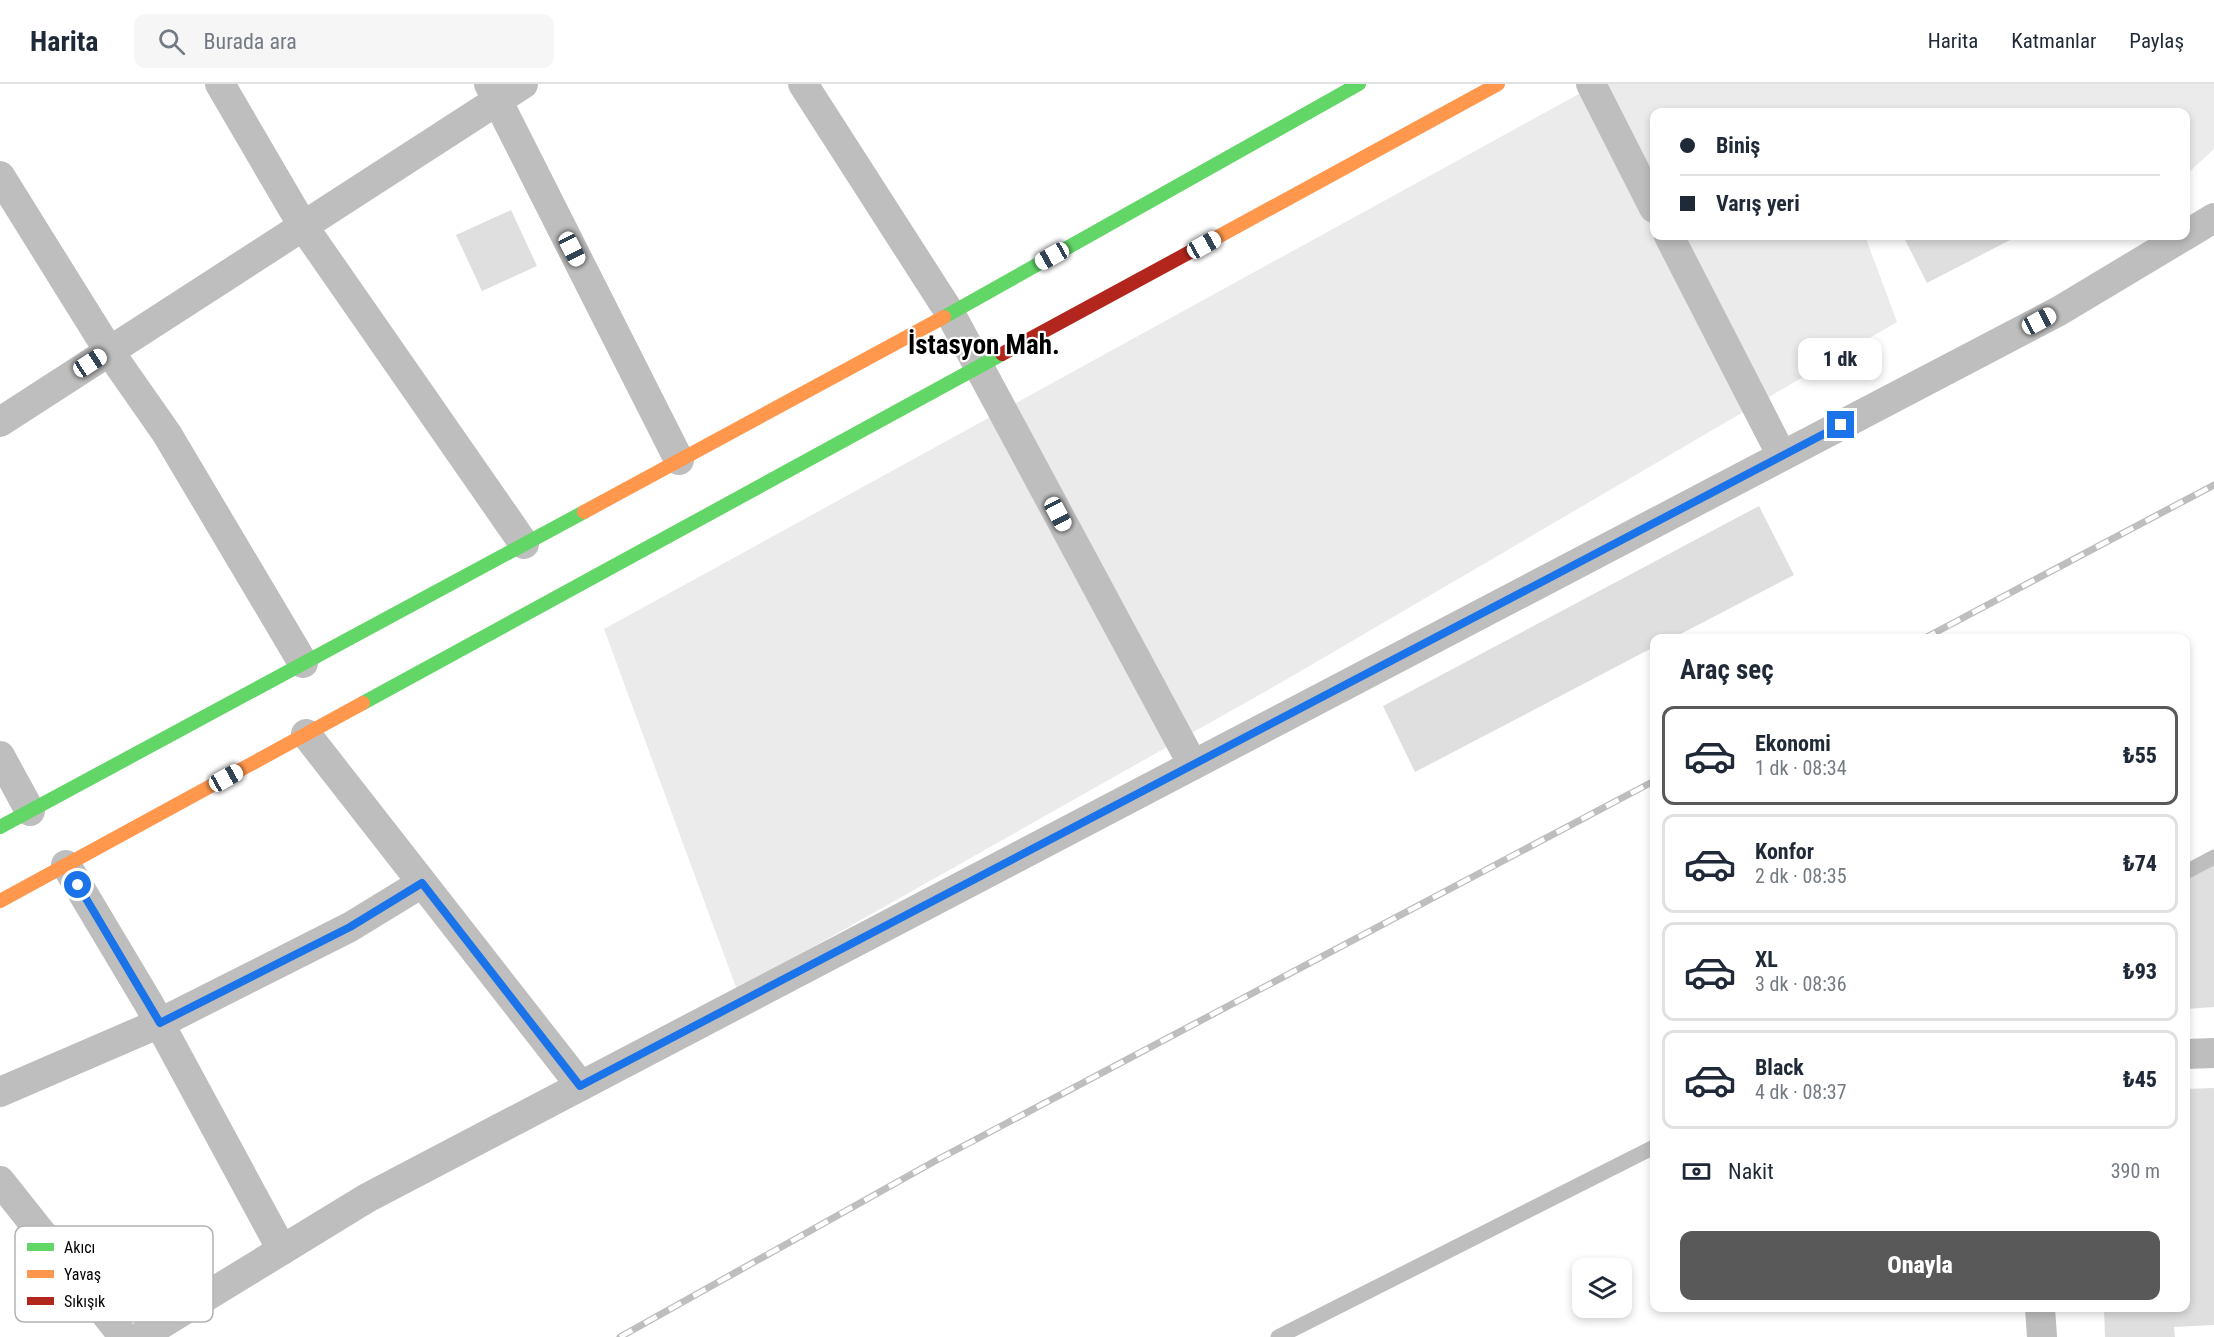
<!DOCTYPE html>
<html lang="tr">
<head>
<meta charset="utf-8">
<style>
	:root { --surface:#fff; --page:#f6f6f7; --text:#1f2937; --muted:#747a83; --line:#e0e1e3; --accent:#595959 }
	body { margin:0; font-family:"Roboto Condensed",sans-serif; background:var(--page); color:var(--text); height:100vh; display:flex; flex-direction:column; font-size:22px; white-space:nowrap }
	* { box-sizing:border-box; margin:0 }
	p { font-size:20px; color:var(--muted) }
	.icon { flex:none; width:33px; height:33px; fill:none; stroke:currentColor; stroke-width:2; stroke-linecap:round; stroke-linejoin:round }
	.map { position:relative; flex:1; overflow:hidden }
	.details { position:absolute; left:1650px; top:550px; width:540px; height:678px; display:flex; flex-direction:column; background:var(--surface); border-radius:12px; box-shadow:0 3px 9px #0003 }
	.details>* { flex:none }
	.guide { position:absolute; left:1650px; top:24px; width:540px; height:132px; border-radius:12px; box-shadow:0 3px 9px #0003; display:grid; align-content:center; height:132px; padding:0 30px; background:var(--surface) }
	.buttons { position:absolute; left:1572px; top:1174px; display:grid; gap:12px }
	.buttons a { display:grid; place-items:center; width:60px; height:60px; border-radius:12px; background:var(--surface); box-shadow:0 3px 9px #0003; font-size:30px }
	.end { position:absolute; width:27px; height:27px; margin:-14px; border:8px solid #1a73e8; background:#fff; box-shadow:0 0 0 3px #fff }
	.from { border-radius:50% }
	.bubble { position:absolute; height:42px; border-radius:12px; background:var(--surface); box-shadow:0 3px 9px #0003; font-size:20px; font-weight:800; line-height:42px; text-align:center }
	.car { position:absolute; width:18px; height:36px; margin:-18px -9px; border-radius:8px; box-shadow:0 0 4px 2px #0007; background:linear-gradient(#fff 24%,#345 0 40%,#fff 0 76%,#345 0 86%,#fff 0) }
	.guide b { display:flex; align-items:center; gap:21px; height:57px; font-size:22px }
	.guide b+b { border-top:2px solid var(--line) }
	.guide i { width:15px; height:15px; background:var(--text) }
	ul { padding:0; list-style:none }
	li { display:flex; align-items:center; gap:18px; height:99px; margin:0 12px 9px; padding:0 18px; border:3px solid var(--line); border-radius:12px }
	li div { flex:1 }
	li b { display:block; font-size:22px }
	li em { font-style:normal; font-weight:800 }
	li.current { border-color:var(--accent) }
	li>.icon { width:54px; height:54px; stroke-width:1.5 }
	h2 { padding:0 30px; font-size:27px; line-height:72px }
	.pay { display:flex; align-items:center; gap:15px; height:66px; padding:0 30px; font-size:22px }
	.pay p { margin-inline-start:auto }
	.button { display:flex; gap:12px; margin-top:auto; padding:12px 30px }
	.button a { flex:1; height:69px; border-radius:12px; background:var(--accent); color:#fff; font-size:24px; font-weight:800; line-height:69px; text-align:center }
	header { display:flex; align-items:center; gap:36px; box-sizing:border-box; height:84px; padding:0 30px; background:var(--surface); border-bottom:2px solid var(--line) }
	header strong { font-size:28px }
	nav { display:flex; gap:33px; margin-inline-start:auto; font-size:21px }
	.search { width:420px; height:54px; background:var(--page); display:flex; align-items:center; gap:15px; box-sizing:border-box; padding:0 21px; border-radius:12px; color:var(--muted); font-size:22px }
	.map>svg:first-child { display:block }
	.green { fill:#ebebeb }
	.building { fill:#dfdfdf }
	.lines { fill:none; stroke-linecap:round; stroke-linejoin:round }
	.lane { stroke:#bebebe; stroke-width:15 }
	.street { stroke:#bebebe; stroke-width:30 }
	.fast { stroke:#63d668; stroke-width:14 }
	.slow { stroke:#ff974d; stroke-width:14 }
	.jam { stroke:#b3261e; stroke-width:14 }
	.rail-casing { stroke:#bebebe; stroke-width:7 }
	.rail { stroke:#fff; stroke-width:4.5; stroke-dasharray:14; stroke-linecap:butt }
	.route { stroke:#1a73e8; stroke-width:8 }
	.labels { text-anchor:middle; dominant-baseline:central; stroke-width:4.5; stroke-linejoin:round; paint-order:stroke }
	.district-label { font-size:27px; font-weight:bold; fill:#000; stroke:#fff }
	.key { fill:#fff; stroke:#b2b2b2; stroke-width:1.5 }
	.key-label { font-size:16px; fill:#000 }
</style>
</head>
<body>
<header>
<strong>Harita</strong>
<div class="search"><svg class="icon" aria-label="search" viewBox="0 0 24 24"><circle cx="10" cy="10" r="6"/><path d="M15 15l6 6"/></svg>Burada ara</div>
<nav><a>Harita</a><a>Katmanlar</a><a>Paylaş</a></nav>
</header>
<div class="map">
<svg width="2214" height="1253" viewBox="0 0 2214 1253">
	<rect width="100%" height="100%" fill="#fff"/>
	<path class="green" d="M1597,0H2214V65L2186,91V28H1654V152H1865L1897,238L1282,598L737,906L604,545Z"/>
	<g class="building">
		<path d="M511,126L537,182L482,207L456,151Z"/>
		<path d="M1903,152H2011L2012,155L1927,199Z"/>
		<path d="M1759,422L1794,491L1671,555H1654V563L1415,688L1383,622Z"/>
		<path d="M2214,781V923L2186,925V796Z"/>
		<path d="M2214,1004V1241L2174,1243L2175,1253H2105L2104,1224H2186V1005Z"/>
	</g>
	<g class="lines">
		<g class="lane">
			<path d="M2186,788L2214,773"/>
			<path d="M1278,1253L1654,1063"/>
		</g>
		<g class="street">
			<path d="M220,0L303,142L524,460"/>
			<path d="M489,0L679,376"/>
			<path d="M803,0L950,229L1193,681"/>
			<path d="M1591,0L1654,124"/>
			<path d="M0,92L109,267L167,350L303,579"/>
			<path d="M2186,151L2214,134"/>
			<path d="M1669,152L1782,372"/>
			<path d="M0,338L523,0"/>
			<path d="M306,650L581,1002"/>
			<path d="M0,672L30,727"/>
			<path d="M66,781L149,920L282,1166"/>
			<path d="M2186,970L2214,969"/>
			<path d="M0,1008L160,939L350,843L422,799"/>
			<path d="M0,1097L124,1253"/>
			<path d="M2040,1224L2042,1253"/>
			<path d="M140,1253L367,1114L2059,227L2184,152"/>
		</g>
		<g class="fast">
			<path d="M944,233L1359,0"/>
			<path d="M363,619L1002,270"/>
			<path d="M0,743L584,428"/>
		</g>
		<g class="slow">
			<path d="M1203,161L1498,0"/>
			<path d="M584,428L944,233"/>
			<path d="M0,817L363,619"/>
		</g>
		<path class="jam" d="M1002,270L1203,161"/>
		<g class="rail-casing">
			<g id="rail">
				<path d="M1923,555L2214,401"/>
				<path d="M620,1253L935,1077L1654,697"/>
			</g>
		</g>
		<use href="#rail" class="rail"/>
	</g>
	<g class="lines">
		<path class="route" d="M78,801L160,939L350,843L422,799L580,1002L1841,341"/>
	</g>
	<g class="labels">
		<g class="district-label">
			<text x="984" y="261">İstasyon Mah.</text>
		</g>
	</g>
	<rect x="15" y="1142" width="198" height="96" rx="9" class="key"/>
	<rect x="27" y="1159" width="27" height="8" fill="#63d668"/>
	<rect x="27" y="1186" width="27" height="8" fill="#ff974d"/>
	<rect x="27" y="1213" width="27" height="8" fill="#b3261e"/>
	<g class="key-label">
		<text x="64" y="1169">Akıcı</text>
		<text x="64" y="1196">Yavaş</text>
		<text x="64" y="1223">Sıkışık</text>
	</g>
</svg>
<div class="buttons">
<a><svg class="icon" aria-label="layers" viewBox="0 0 24 24"><path d="M12 4l9 5-9 5-9-5zM3 14l9 5 9-5"/></svg></a>
</div>
<i class="end from" style="left:78px;top:801px"></i>
<i class="end" style="left:1841px;top:341px"></i>
<div class="bubble" style="left:1798px;top:254px;width:84px">1 dk</div>
<i class="car" style="left:1204px;top:161px;rotate:61deg"></i>
<i class="car" style="left:572px;top:165px;rotate:153deg"></i>
<i class="car" style="left:1052px;top:172px;rotate:241deg"></i>
<i class="car" style="left:2039px;top:237px;rotate:62deg"></i>
<i class="car" style="left:90px;top:279px;rotate:57deg"></i>
<i class="car" style="left:1058px;top:430px;rotate:152deg"></i>
<i class="car" style="left:226px;top:694px;rotate:61deg"></i>
<div class="guide">
<b><i class="from"></i>Biniş</b>
<b><i></i>Varış yeri</b>
</div>
<section class="details">
<h2>Araç seç</h2>
<ul>
<li class="current"><svg class="icon" aria-label="car" viewBox="0 0 24 24"><path d="M5 17H2v-5l4-1 3-4h7l3 4 3 1v5h-3M9 17h6M6 11h13"/><circle cx="7" cy="17" r="2"/><circle cx="17" cy="17" r="2"/></svg><div><b>Ekonomi</b><p>1 dk · 08:34</p></div><em>₺55</em></li>
<li><svg class="icon" aria-label="car" viewBox="0 0 24 24"><path d="M5 17H2v-5l4-1 3-4h7l3 4 3 1v5h-3M9 17h6M6 11h13"/><circle cx="7" cy="17" r="2"/><circle cx="17" cy="17" r="2"/></svg><div><b>Konfor</b><p>2 dk · 08:35</p></div><em>₺74</em></li>
<li><svg class="icon" aria-label="car" viewBox="0 0 24 24"><path d="M5 17H2v-5l4-1 3-4h7l3 4 3 1v5h-3M9 17h6M6 11h13"/><circle cx="7" cy="17" r="2"/><circle cx="17" cy="17" r="2"/></svg><div><b>XL</b><p>3 dk · 08:36</p></div><em>₺93</em></li>
<li><svg class="icon" aria-label="car" viewBox="0 0 24 24"><path d="M5 17H2v-5l4-1 3-4h7l3 4 3 1v5h-3M9 17h6M6 11h13"/><circle cx="7" cy="17" r="2"/><circle cx="17" cy="17" r="2"/></svg><div><b>Black</b><p>4 dk · 08:37</p></div><em>₺45</em></li>
</ul>
<div class="pay"><svg class="icon" aria-label="cash" viewBox="0 0 24 24"><path d="M3 7h18v10H3z"/><circle cx="12" cy="12" r="2"/></svg>Nakit<p>390 m</p></div>
<div class="button"><a>Onayla</a></div>
</section>
</div>
</body>
</html>
